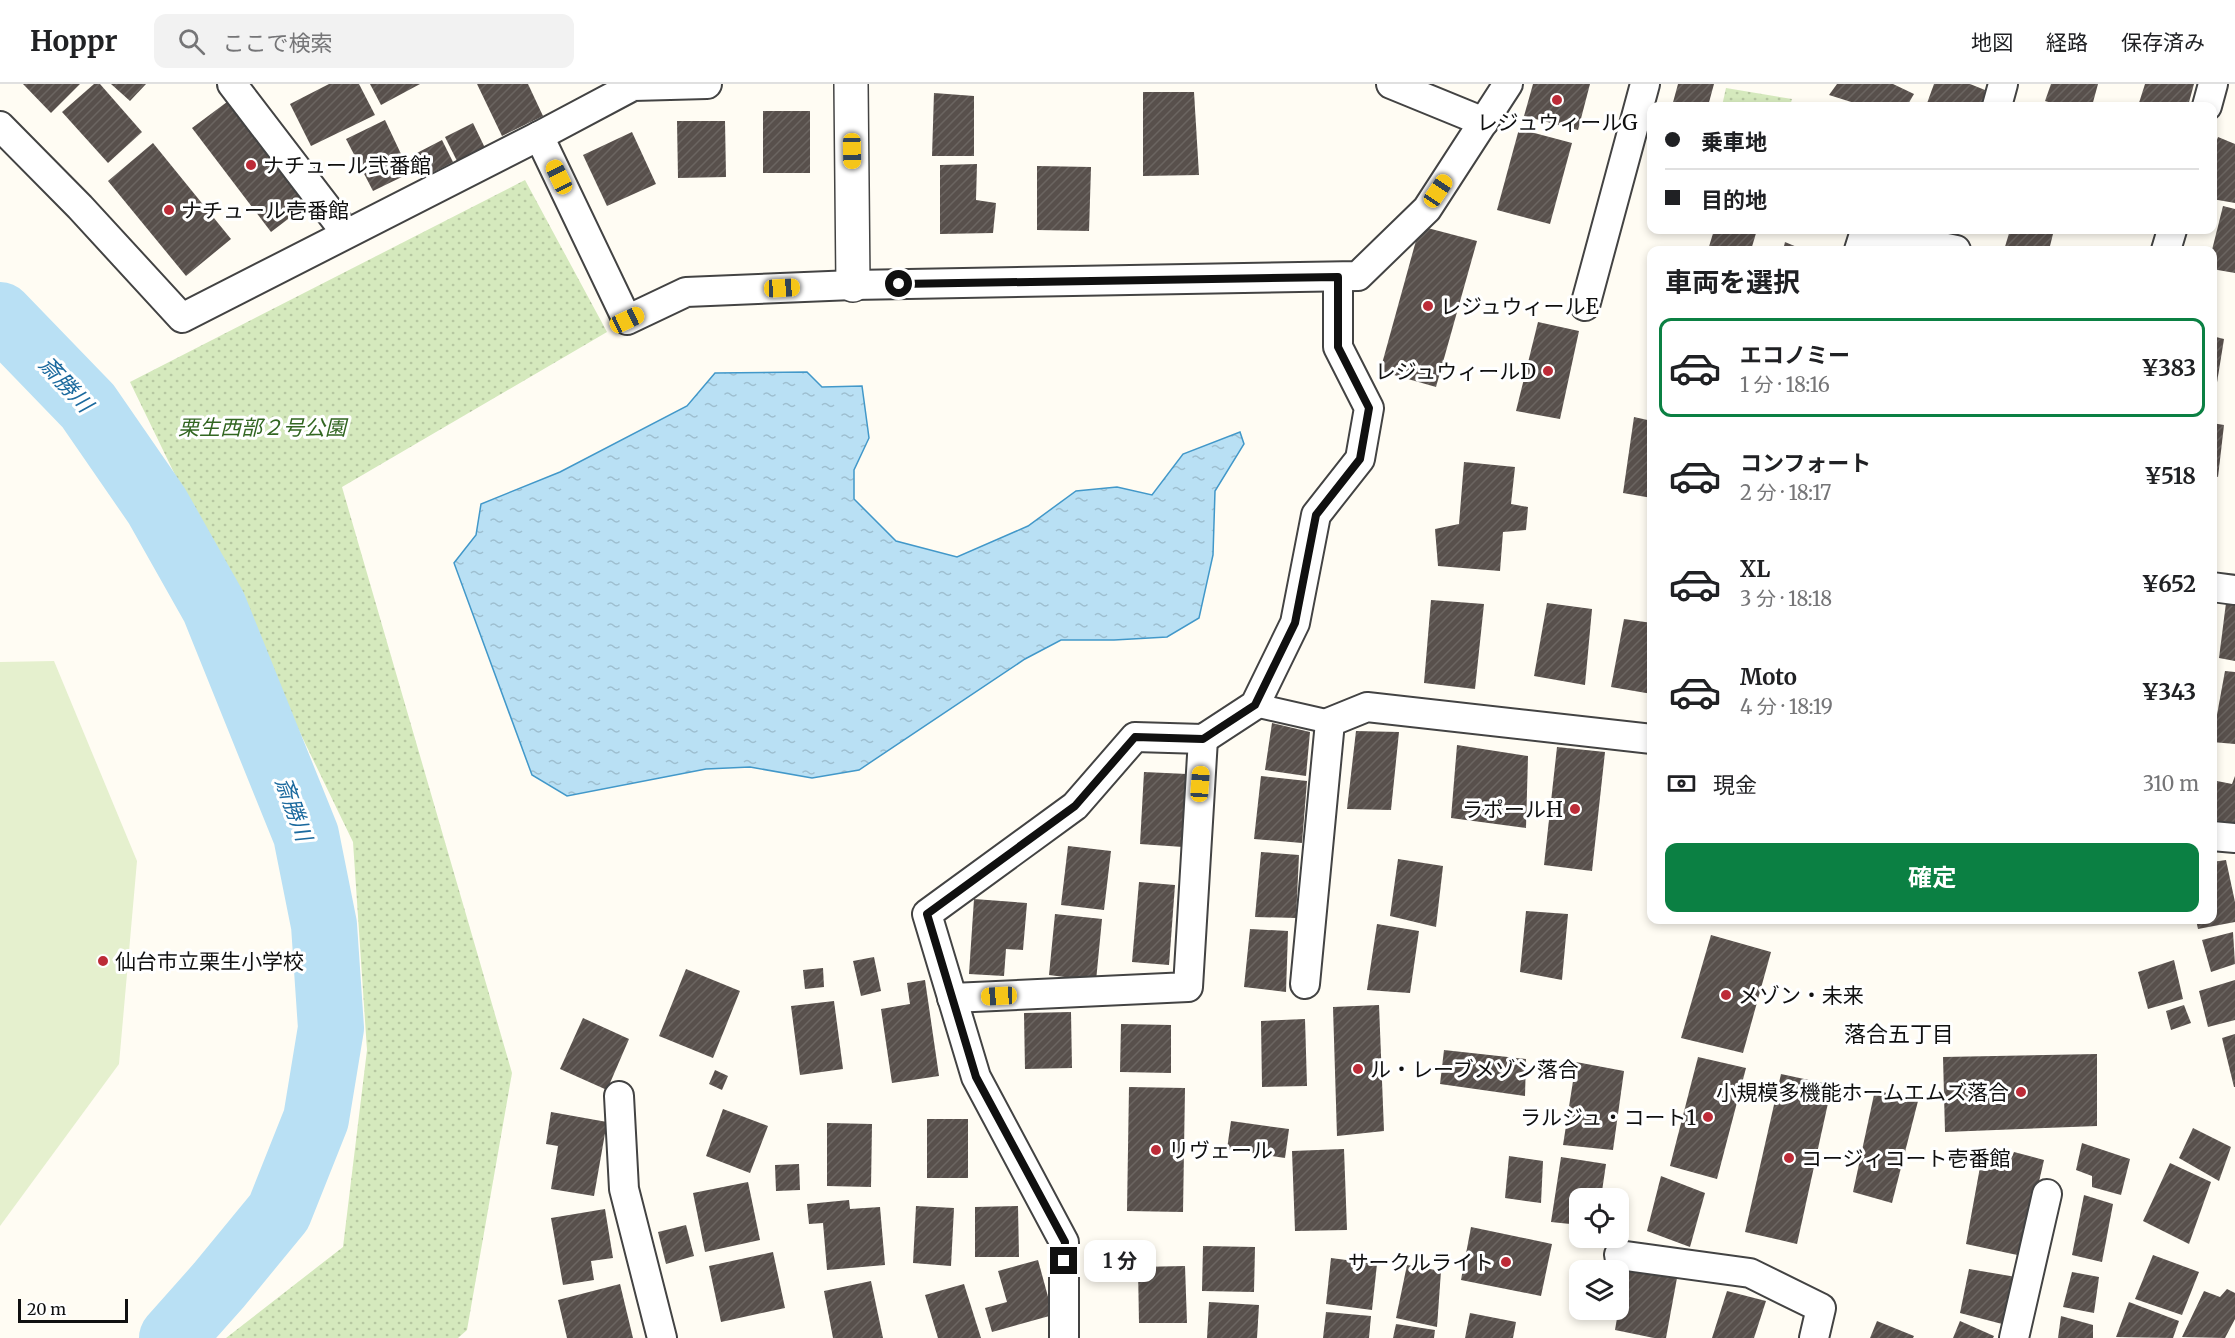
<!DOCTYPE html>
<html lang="ja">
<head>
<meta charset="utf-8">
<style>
	:root { --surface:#fff; --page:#f2f2f2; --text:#202124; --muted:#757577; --line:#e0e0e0; --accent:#0b8043 }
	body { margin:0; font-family:Merriweather,"Noto Sans JP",serif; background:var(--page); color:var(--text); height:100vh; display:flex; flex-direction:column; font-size:22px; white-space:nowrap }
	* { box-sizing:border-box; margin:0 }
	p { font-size:20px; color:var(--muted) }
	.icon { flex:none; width:33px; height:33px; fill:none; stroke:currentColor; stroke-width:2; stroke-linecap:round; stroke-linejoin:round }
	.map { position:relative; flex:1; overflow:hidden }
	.details { position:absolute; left:1647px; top:162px; width:570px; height:678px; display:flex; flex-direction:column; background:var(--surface); border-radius:12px; box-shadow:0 3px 9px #0003 }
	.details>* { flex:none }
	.hud { position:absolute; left:1647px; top:18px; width:570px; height:132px; border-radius:12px; box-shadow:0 3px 9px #0003; display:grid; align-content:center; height:132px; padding:0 18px; background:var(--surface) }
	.fabs { position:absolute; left:1569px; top:1104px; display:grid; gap:12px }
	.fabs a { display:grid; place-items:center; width:60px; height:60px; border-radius:12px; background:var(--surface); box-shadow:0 3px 9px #0003; font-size:30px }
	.scale { position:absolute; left:18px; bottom:15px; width:110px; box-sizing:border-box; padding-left:6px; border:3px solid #101010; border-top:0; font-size:16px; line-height:21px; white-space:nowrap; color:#101010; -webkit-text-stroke:4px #fff; paint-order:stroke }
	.end { position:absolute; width:27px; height:27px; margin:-14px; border:8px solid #101010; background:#fff; box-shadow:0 0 0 3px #fff }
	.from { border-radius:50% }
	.bubble { position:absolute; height:42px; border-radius:12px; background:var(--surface); box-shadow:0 3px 9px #0003; font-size:20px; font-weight:700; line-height:42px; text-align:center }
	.car { position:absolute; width:18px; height:36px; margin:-18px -9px; border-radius:8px; box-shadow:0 0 4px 2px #0007; background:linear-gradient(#f5c518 24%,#345 0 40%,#f5c518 0 76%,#345 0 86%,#f5c518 0) }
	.hud b { display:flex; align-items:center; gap:21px; height:57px; font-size:22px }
	.hud b+b { border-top:2px solid var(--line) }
	.hud i { width:15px; height:15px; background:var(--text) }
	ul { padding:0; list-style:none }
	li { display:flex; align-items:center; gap:18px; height:99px; margin:0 12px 9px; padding:0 6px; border:3px solid transparent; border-radius:12px }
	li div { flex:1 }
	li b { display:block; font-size:22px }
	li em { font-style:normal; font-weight:700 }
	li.on { border-color:var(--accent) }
	li>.icon { width:54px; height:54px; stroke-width:1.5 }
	h2 { padding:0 18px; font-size:27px; line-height:72px }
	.pay { display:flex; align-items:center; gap:15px; height:66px; padding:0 18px; font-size:22px }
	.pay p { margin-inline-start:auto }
	.action { display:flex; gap:12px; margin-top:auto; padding:12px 18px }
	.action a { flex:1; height:69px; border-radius:12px; background:var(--accent); color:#fff; font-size:24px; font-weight:700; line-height:69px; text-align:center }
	header { display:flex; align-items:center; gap:36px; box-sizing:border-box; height:84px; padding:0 30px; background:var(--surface); border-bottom:2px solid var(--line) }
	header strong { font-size:28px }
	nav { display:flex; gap:33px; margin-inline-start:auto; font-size:21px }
	.search { width:420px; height:54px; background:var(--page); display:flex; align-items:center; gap:15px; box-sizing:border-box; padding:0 21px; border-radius:12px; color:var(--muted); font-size:22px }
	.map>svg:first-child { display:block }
	.park { fill:url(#park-dots) }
	.pitch { fill:#e5f0ce }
	.water { fill:url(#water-ripples); stroke:#4298c9; stroke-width:1.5 }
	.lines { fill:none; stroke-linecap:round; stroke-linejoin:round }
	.river { stroke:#b9e0f4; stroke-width:66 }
	.building { fill:url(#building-hatch) }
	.pedestrian-casing { stroke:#434343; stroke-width:26 }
	.minor-casing { stroke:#434343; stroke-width:32 }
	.tertiary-casing { stroke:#434343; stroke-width:36 }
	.pedestrian { stroke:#fff; stroke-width:22 }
	.minor { stroke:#fff; stroke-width:28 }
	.tertiary { stroke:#fff; stroke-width:33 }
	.route { stroke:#101010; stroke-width:8 }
	.poi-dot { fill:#bc2b37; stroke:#fff; stroke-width:2 }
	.labels { text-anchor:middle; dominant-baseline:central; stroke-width:6; stroke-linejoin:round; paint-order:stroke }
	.poi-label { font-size:21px; fill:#101010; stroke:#fff; text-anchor:start }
	.park-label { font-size:21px; font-style:italic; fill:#326621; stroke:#fff }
	.water-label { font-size:22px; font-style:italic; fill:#1c6a9e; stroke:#fff }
	.neighbourhood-label { font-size:22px; fill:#101010; stroke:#fff }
</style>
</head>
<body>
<header>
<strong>Hoppr</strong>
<div class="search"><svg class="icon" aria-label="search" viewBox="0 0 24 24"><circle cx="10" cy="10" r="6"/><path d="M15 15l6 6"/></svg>ここで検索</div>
<nav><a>地図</a><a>経路</a><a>保存済み</a></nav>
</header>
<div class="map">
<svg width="2235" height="1254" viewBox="0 0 2235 1254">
	<defs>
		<pattern id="park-dots" width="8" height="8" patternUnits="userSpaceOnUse" patternTransform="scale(1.5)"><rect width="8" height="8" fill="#d5e9bd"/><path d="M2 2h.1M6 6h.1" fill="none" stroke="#b6c7a1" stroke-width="1.8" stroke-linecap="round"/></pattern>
		<pattern id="water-ripples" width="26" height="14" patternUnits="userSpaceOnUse" patternTransform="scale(1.5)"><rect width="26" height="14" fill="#b9e0f4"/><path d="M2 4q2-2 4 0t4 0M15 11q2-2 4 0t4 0" fill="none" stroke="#9ebfd0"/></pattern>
		<pattern id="building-hatch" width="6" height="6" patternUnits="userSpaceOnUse" patternTransform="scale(1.5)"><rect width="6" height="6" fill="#58504c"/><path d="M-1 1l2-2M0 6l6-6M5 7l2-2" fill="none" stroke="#6b6561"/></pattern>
	</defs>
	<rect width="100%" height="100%" fill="#fffcf3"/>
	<g class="park">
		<path d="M1726,4L1792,15L1790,22H1722Z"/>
		<path d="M525,96L607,248L342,403L512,989L467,1246L458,1254H226L343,1163L367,966L353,758L130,298Z"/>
	</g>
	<path class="pitch" d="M54,577L137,777L119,980L0,1142V578Z"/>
	<path class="water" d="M807,288L822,303L862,302L869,354L854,386V415L896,457L957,473L1028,442L1076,407L1117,403L1152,411L1183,370L1240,348L1244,360L1215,407L1213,471L1199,534L1167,553L1114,556H1061L1025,575L859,686L812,694L750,683L706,685L567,712L532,691L454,479L476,451L481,420L560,388L687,322L715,289Z"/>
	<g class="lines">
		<path class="river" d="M0,231L88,322L157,422L214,523L306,751L324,841L331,944L316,1035L279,1128L219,1201L172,1254"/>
	</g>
	<g class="building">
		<path d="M23,0H80L51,29Z"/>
		<path d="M94,0H100L142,48L108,79L62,28Z"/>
		<path d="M111,0H146L130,17Z"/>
		<path d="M329,0H359L375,31L311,62L290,20Z"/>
		<path d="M370,0H420L381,21Z"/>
		<path d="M477,0H528L543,32L502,52Z"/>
		<path d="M1533,0H1590L1578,46L1524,32Z"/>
		<path d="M1678,0H1714L1708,22H1672Z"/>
		<path d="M1837,0H1893L1914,10L1907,22H1864L1829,11Z"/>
		<path d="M1934,0H1970L1985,6L1982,22H1926Z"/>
		<path d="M2051,0H2098L2092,22H2062L2045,17Z"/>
		<path d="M2145,0H2194L2188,22H2138Z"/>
		<path d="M1143,8H1194L1199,91L1143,92Z"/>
		<path d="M934,9L974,12V72H932Z"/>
		<path d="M231,15L309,119L271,148L192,44Z"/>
		<rect x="763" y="27" width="47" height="62"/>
		<path d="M385,36L410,89L373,107L346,55Z"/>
		<path d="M677,37H725L726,93L678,94Z"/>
		<path d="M473,39L485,64L457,77L445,53Z"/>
		<path d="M1519,45L1572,59L1550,140L1497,126Z"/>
		<path d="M632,48L656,100L607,122L583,71Z"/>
		<path d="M2218,53L2235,60V119L2212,115V69Z"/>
		<path d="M442,56L453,78L426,92L415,70Z"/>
		<path d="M153,59L231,155L186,192L108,97Z"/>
		<path d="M977,80L976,116L996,119L993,149L940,150V81Z"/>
		<path d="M1037,82L1091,83L1089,147L1037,146Z"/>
		<path d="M2223,122L2235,125V189L2212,185V166Z"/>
		<path d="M1420,142L1477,157L1436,303L1380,287Z"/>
		<path d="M1714,146H1757L1751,166H1708Z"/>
		<path d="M2010,146H2054L2049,166H2004Z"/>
		<path d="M1785,158L1804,166H1783Z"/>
		<path d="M1538,238L1579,247L1560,335L1516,327Z"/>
		<path d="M2212,252L2224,255L2215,311L2212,310Z"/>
		<path d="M1634,333L1652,337V414L1623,409Z"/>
		<path d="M2212,339L2224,341L2218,393L2212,392Z"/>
		<path d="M1464,378L1515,383L1511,420L1528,423L1526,446L1503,448L1500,487L1438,482L1435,445L1459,440Z"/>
		<path d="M2227,511L2235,513V577L2219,574Z"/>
		<path d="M1431,516L1484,520L1475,605L1424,599Z"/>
		<path d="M1547,519L1592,525L1585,601L1534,592Z"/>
		<path d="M1624,535L1652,539V610L1611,603Z"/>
		<path d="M2225,587L2235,588V660L2212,658Z"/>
		<path d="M1272,639L1310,648L1306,692L1265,686Z"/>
		<path d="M1356,647L1399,648L1391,726L1347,725Z"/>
		<path d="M1457,661L1528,672L1526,744L1451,734Z"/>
		<path d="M1557,663L1605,668L1592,787L1544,781Z"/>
		<path d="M1144,688L1187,690L1183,763L1140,760Z"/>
		<path d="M1261,692L1307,697L1302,759L1254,755Z"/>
		<path d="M2235,692V739L2212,736V696L2232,700Z"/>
		<path d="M1068,762L1111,767L1104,826L1061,821Z"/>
		<path d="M1261,768L1299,771L1296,834L1255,833Z"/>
		<path d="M1398,775L1443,782L1436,843L1390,832Z"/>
		<path d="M2226,776L2235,818V838L2198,845L2196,836H2212V778Z"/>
		<path d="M1139,798L1175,801L1169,881L1132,878Z"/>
		<path d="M974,815L1027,819L1023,866L1006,865L1004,892L969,890Z"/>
		<path d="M1526,827L1568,830L1562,896L1520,888Z"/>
		<path d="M1055,830L1102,835L1096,897L1049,891Z"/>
		<path d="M1377,840L1419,847L1410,909L1367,906Z"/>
		<path d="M1250,845L1288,847L1286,908L1244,903Z"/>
		<path d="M2233,848L2235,880L2211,888L2202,856Z"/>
		<path d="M1711,851L1771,868L1743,969L1681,954Z"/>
		<path d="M874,873L881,907L861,912L853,877Z"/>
		<path d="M2174,876L2183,915L2148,925L2138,888Z"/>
		<path d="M823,884L824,903L805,905L803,886Z"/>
		<path d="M686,885L740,907L713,974L659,952Z"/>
		<path d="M925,896L939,992L892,999L881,925L910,920L907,899Z"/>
		<path d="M2235,896V936L2208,943L2199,907Z"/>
		<path d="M834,917L843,985L800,991L791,922Z"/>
		<path d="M1379,921L1384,1047L1337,1052L1333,923Z"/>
		<path d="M2184,921L2191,939L2171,946L2166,927Z"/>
		<path d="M1071,928L1072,984L1025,985L1024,929Z"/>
		<path d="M583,934L629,955L607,1006L560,985Z"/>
		<path d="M1305,935L1307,1002L1262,1003L1261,937Z"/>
		<path d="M1121,940L1171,941V989L1120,988Z"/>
		<path d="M2235,950V1003H2234L2222,954Z"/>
		<path d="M1444,966L1526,975L1525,1012L1440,1000Z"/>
		<path d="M2097,970V1042L1945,1048L1943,973Z"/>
		<path d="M1698,973L1746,984L1717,1095L1670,1082Z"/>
		<path d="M1576,978L1624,987L1613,1066L1563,1061Z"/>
		<path d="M715,986L728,992L722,1006L709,1000Z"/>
		<path d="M1781,990L1832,1001L1797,1160L1745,1148Z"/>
		<path d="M1129,1003L1185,1004L1183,1128L1127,1127Z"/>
		<path d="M1875,1006L1918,1017L1892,1119L1853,1108Z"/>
		<path d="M723,1025L768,1042L750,1089L706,1072Z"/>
		<path d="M551,1028L607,1038L594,1112L551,1105L558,1062L546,1060Z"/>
		<rect x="927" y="1035" width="41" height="59"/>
		<path d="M1231,1037L1289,1045L1285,1074L1227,1065Z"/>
		<path d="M827,1039L872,1040L871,1103L827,1102Z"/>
		<path d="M2193,1044L2231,1063L2219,1097L2179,1074Z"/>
		<path d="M2082,1059L2130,1075L2121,1111L2092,1103V1092L2076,1086Z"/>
		<path d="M1344,1065L1347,1146L1295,1147L1292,1067Z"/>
		<path d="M2014,1068L2044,1076L2022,1172L1966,1160L1980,1083L2007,1085Z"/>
		<path d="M1509,1072L1543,1077L1541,1119L1505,1114Z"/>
		<path d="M1561,1073L1606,1080L1601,1114H1580V1141L1551,1138Z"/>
		<path d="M2170,1079L2211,1098L2189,1160L2143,1137Z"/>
		<path d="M799,1080L800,1106L776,1107L775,1081Z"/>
		<path d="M1661,1092L1705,1109L1690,1163L1647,1147Z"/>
		<path d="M748,1098L760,1156L705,1168L693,1109Z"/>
		<path d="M2084,1111L2113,1120L2102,1178L2072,1171Z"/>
		<path d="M849,1116L850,1125L880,1123L885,1181L827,1186L823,1139L809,1140L807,1120Z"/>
		<path d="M916,1122L954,1124L951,1182L913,1179Z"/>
		<path d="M1018,1122L1019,1173H975V1123Z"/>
		<path d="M605,1125L613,1174L591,1177L594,1196L563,1201L551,1134Z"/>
		<path d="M686,1141L694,1172L666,1180L658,1148Z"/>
		<path d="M1471,1143L1552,1160L1541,1212L1461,1196Z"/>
		<path d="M1203,1162L1255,1163L1254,1208L1202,1207Z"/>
		<path d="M773,1168L785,1224L721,1238L709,1182Z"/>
		<path d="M2153,1171L2199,1188L2182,1231L2135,1215Z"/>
		<path d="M1331,1174L1377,1180L1372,1226L1326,1220Z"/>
		<path d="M1038,1176L1053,1231L992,1248L985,1224L1007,1218L998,1187Z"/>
		<path d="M1407,1181L1441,1187L1437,1243L1396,1234Z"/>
		<path d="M1185,1182L1187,1239H1139L1138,1183Z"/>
		<path d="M1969,1185L2016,1193L2006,1241L1960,1229Z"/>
		<path d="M1625,1186L1677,1194L1666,1254H1654L1615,1246Z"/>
		<path d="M2072,1188L2099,1193L2094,1229L2063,1223Z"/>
		<path d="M871,1197L883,1254H833L824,1207Z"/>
		<path d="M620,1200L633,1254H567L558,1216Z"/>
		<path d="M964,1200L981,1254H938L925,1211Z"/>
		<path d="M2227,1205L2235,1209V1235L2225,1254L2182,1253L2204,1207L2220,1213Z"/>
		<path d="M1727,1207L1766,1217L1754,1254H1712Z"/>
		<path d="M1209,1218L1259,1221L1257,1254H1207Z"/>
		<path d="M2129,1218L2179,1237L2173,1254L2116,1253Z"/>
		<path d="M1326,1228L1371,1232L1369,1254H1323Z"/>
		<path d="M1470,1229L1516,1238L1513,1254H1465Z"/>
		<path d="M2061,1232L2093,1241V1254H2058Z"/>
		<path d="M1877,1237L1914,1252L1913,1254H1870Z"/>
		<path d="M1960,1237L1994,1252L1993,1254H1953Z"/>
		<path d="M1396,1240L1435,1246L1434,1254H1393Z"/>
	</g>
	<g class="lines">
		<g class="pedestrian-casing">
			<path id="pedestrian" d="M1255,621L1330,638"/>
		</g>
		<g class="minor-casing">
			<g id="minor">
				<path d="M232,0L346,149"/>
				<path d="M1391,0L1484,38"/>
				<path d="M1997,22L2003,0"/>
				<path d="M2207,22L2213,0"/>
				<path d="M0,42L80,123L182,234L539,52L633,2L707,0"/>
				<path d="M539,52L627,236L686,208L853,201L1358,192L1427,125L1508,0"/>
				<path d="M1859,166L1865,147L1956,166"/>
				<path d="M2166,166L2172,146"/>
				<path d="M1585,222L1645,0"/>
				<path d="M2212,503L2235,506"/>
				<path d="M2212,752L2235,754"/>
				<path d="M1305,900L1330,638L1367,623L1652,655"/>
				<path d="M952,914L1188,903L1203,655"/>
				<path d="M619,1012L624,1105L662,1254"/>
				<path d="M1619,1171L1750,1189L1821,1224L1814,1254"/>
				<path d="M1064,1254V1158L976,993L927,830L1075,722L1135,653L1203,655L1255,621L1295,539L1316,431L1360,375L1369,324L1338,263V193"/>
				<path d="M2014,1254L2047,1110"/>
			</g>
		</g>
		<g class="tertiary-casing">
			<path id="tertiary" d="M851,0L853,201"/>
		</g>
		<use href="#pedestrian" class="pedestrian"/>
		<use href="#minor" class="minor"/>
		<use href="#tertiary" class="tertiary"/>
	</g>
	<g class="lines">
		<path class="route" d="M899,200L1338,193V263L1369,324L1360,375L1316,431L1295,539L1255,621L1203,655L1135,653L1075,722L927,830L976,993L1065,1158L1064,1177"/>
	</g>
	<g class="poi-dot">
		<circle cx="1557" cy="16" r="6"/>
		<circle cx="251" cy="81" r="6"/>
		<circle cx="169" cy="126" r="6"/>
		<circle cx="1428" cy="222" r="6"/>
		<circle cx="1548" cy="287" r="6"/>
		<circle cx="1575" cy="725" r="6"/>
		<circle cx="103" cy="877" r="6"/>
		<circle cx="1726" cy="911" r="6"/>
		<circle cx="1358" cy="985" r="6"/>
		<circle cx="2021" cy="1008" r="6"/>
		<circle cx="1708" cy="1033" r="6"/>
		<circle cx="1156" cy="1066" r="6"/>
		<circle cx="1789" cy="1074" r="6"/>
		<circle cx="1506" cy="1178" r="6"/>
	</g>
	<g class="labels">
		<g class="poi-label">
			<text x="1557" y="38" text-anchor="middle">レジュウィールG</text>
			<text x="263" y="81">ナチュール弐番館</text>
			<text x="181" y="126">ナチュール壱番館</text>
			<text x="1440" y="222">レジュウィールE</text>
			<text x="1536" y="287" text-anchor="end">レジュウィールD</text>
			<text x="1563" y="725" text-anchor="end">ラポールH</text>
			<text x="115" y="877">仙台市立栗生小学校</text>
			<text x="1738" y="911">メゾン・未来</text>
			<text x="1370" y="985">ル・レーブメゾン落合</text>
			<text x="2009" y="1008" text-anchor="end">小規模多機能ホームエムズ落合</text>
			<text x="1696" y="1033" text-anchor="end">ラルジュ・コート1</text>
			<text x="1168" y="1066">リヴェール</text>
			<text x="1801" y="1074">コージィコート壱番館</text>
			<text x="1494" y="1178" text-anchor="end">サークルライト</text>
		</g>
		<g class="park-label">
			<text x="262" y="343">栗生西部２号公園</text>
		</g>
		<g class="water-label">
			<text transform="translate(66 300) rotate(47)">斎勝川</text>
			<text transform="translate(294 725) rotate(70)">斎勝川</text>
		</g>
		<g class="neighbourhood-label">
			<text x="1899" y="950">落合五丁目</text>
		</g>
	</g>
</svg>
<div class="fabs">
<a><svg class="icon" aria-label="locate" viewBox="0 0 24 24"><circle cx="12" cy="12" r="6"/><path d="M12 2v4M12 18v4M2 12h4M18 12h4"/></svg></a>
<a><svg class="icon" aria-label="layers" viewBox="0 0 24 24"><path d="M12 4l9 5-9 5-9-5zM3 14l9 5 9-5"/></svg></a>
</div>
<div class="scale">20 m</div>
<i class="end from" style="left:899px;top:200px"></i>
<i class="end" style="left:1064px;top:1177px"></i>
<div class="bubble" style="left:1084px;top:1156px;width:72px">1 分</div>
<i class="car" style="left:852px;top:67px;rotate:179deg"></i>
<i class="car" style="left:559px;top:93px;rotate:334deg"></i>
<i class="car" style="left:1438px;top:107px;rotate:34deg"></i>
<i class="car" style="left:782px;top:204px;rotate:87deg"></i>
<i class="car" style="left:627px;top:236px;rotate:65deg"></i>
<i class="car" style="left:1200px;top:700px;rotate:4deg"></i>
<i class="car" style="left:999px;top:912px;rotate:267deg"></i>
<div class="hud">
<b><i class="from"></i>乗車地</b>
<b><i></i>目的地</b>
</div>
<section class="details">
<h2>車両を選択</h2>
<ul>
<li class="on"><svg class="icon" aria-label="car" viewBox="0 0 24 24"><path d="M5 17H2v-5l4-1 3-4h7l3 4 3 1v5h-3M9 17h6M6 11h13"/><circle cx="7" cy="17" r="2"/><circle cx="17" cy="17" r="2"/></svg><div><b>エコノミー</b><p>1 分 · 18:16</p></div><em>¥383</em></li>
<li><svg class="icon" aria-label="car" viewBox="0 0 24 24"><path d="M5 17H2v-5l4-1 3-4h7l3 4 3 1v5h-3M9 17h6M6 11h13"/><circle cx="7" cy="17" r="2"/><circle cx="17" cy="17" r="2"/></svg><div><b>コンフォート</b><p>2 分 · 18:17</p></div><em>¥518</em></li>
<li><svg class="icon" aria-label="car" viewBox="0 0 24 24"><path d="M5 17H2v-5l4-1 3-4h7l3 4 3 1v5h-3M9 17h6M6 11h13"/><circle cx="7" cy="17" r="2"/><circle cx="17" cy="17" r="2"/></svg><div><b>XL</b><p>3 分 · 18:18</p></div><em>¥652</em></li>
<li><svg class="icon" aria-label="car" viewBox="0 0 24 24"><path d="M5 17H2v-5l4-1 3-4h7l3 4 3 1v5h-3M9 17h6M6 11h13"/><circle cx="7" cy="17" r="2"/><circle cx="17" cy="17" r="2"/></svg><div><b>Moto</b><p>4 分 · 18:19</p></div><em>¥343</em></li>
</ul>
<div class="pay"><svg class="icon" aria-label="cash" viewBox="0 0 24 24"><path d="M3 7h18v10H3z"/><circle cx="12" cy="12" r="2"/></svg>現金<p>310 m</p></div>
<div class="action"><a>確定</a></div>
</section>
</div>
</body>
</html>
